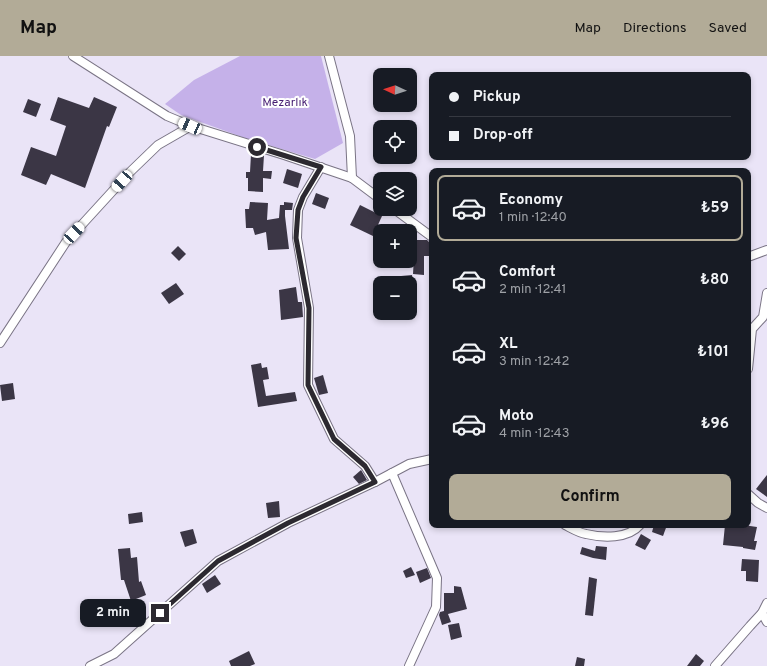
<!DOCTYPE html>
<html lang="en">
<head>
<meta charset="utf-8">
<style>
	:root { --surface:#171b24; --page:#20242c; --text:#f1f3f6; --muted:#9ea1a6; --line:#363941; --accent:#b2ab97 }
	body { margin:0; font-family:Overpass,sans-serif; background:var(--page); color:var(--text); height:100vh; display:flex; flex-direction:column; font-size:15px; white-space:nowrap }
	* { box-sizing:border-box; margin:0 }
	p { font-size:13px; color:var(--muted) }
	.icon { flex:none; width:22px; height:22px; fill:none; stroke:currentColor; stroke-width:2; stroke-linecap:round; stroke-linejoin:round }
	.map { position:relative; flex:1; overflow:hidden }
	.panel { position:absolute; left:429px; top:112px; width:322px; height:360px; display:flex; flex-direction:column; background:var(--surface); border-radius:8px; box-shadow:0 2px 6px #0003 }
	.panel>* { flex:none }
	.banner { position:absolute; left:429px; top:16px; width:322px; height:88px; border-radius:8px; box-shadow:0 2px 6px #0003; display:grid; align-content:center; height:88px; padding:0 20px; background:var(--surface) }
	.needle { width:26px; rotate:273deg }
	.tools { position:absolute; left:373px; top:12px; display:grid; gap:8px }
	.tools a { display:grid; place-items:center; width:44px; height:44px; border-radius:8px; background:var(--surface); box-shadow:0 2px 6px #0003; font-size:20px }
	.end { position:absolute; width:18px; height:18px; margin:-9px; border:5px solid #2c2930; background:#fff; box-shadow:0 0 0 2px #fff }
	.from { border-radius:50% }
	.bubble { position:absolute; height:28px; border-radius:8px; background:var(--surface); box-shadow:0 2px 6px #0003; font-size:13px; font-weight:700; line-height:28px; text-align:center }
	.car { position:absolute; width:12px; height:24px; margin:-12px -6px; border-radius:5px; box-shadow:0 0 3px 1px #0007; background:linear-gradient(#fff 24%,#345 0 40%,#fff 0 76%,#345 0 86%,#fff 0) }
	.banner b { display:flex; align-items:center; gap:14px; height:38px; font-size:15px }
	.banner b+b { border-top:1px solid var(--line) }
	.banner i { width:10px; height:10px; background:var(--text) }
	ul { padding:7px 0 0; list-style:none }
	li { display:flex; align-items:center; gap:12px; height:66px; margin:0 8px 6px; padding:0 12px; border:2px solid transparent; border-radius:8px }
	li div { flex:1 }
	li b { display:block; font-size:15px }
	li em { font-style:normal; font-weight:700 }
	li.current { border-color:var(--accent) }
	li>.icon { width:36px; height:36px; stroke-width:1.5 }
	.primary-button { display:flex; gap:8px; margin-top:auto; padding:8px 20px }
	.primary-button a { flex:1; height:46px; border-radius:8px; background:var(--accent); color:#111; font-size:16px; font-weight:700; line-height:46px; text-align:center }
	header { display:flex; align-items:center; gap:24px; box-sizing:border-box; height:56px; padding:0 20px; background:var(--accent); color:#111 }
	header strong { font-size:19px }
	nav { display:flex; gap:22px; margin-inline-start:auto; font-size:14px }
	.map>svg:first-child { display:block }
	.green { fill:#c5b1e9 }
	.building { fill:#3b3645 }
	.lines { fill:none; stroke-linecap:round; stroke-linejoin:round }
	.minor-casing { stroke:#7a7485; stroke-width:10 }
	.minor { stroke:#fff; stroke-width:8 }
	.route { stroke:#2c2930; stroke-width:5 }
	.labels { text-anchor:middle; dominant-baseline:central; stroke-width:4; stroke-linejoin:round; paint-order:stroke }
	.park-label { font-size:12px; fill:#471f73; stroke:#fff }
</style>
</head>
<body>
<header>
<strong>Map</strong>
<nav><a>Map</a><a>Directions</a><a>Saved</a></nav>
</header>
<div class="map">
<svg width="767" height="610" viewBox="0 0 767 610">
	<rect width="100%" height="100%" fill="#eae4f7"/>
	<path class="green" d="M240,0H321L343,87L315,103L245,82L181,59L165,48L194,24Z"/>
	<g class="building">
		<path d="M58,41L89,52L94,41L117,51L109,71L107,70L85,132L51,118L46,129L21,119L31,91L56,100L66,70L50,64Z"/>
		<path d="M28,43L41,48L36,61L23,56Z"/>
		<path d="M251,98L264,99L263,115H272L271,123L263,122V136L248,135V122H246V116H250Z"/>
		<path d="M287,113L302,118L298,132L283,127Z"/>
		<path d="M316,137L329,142L325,153L312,148Z"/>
		<path d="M250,146L268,147L267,164L279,162L280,149H284V146L293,147L292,154H285V160L289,193L268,194L266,176L255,179L253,172H246L245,153H249Z"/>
		<path d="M360,149L382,160L373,180L350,169Z"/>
		<path d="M410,184H427L429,186V200H424V219L413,218L414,200H410Z"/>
		<path d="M178,190L186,198L179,205L171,197Z"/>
		<path d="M412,219L413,227H401V220Z"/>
		<path d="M176,227L184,238L169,248L161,237Z"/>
		<path d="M296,231L298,246H302L303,261L281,264L279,234Z"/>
		<path d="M261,307L262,312L267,311L269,323L263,324L266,340L295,336L297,345L258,351L251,309Z"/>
		<path d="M323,319L328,337L319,339L314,322Z"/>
		<path d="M13,327L15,343L2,345L0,329Z"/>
		<path d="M361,414L367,424L359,428L353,421Z"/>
		<path d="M767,419V441L756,433Z"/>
		<path d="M279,445L280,461L268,462L266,447Z"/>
		<path d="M142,456L143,466L129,468L128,458Z"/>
		<path d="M654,469H667L663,480L652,476Z"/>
		<path d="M725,469H743L757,471L754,485H757L755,494L743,492V491L723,489Z"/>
		<path d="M193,473L197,487L185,491L180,476Z"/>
		<path d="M641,478L651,484L645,494L635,489Z"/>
		<path d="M596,490L607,491L606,504L593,502L580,498L582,491L595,495Z"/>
		<path d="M130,492L131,502L137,501L139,526L141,525L146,539L131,545L124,524H121L118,493Z"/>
		<path d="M742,503L759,504L758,526L746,525V515H741Z"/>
		<path d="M411,511L415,519L406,522L403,515Z"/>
		<path d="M427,512L431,522L420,527L416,516Z"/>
		<path d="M215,519L221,528L207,537L202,528Z"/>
		<path d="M589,521L597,523L593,560L585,559Z"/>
		<path d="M454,530L461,531L467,553L448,558L451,566L442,569L439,559L440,556L444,555V537H454Z"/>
		<path d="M459,567L462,581L451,584L448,569Z"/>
		<path d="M249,595L255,608L250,610H231L229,605Z"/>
		<path d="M696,598L704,605L700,610H687Z"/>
		<path d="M577,601L585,603L584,610H575Z"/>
	</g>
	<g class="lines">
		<g class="minor-casing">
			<g id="minor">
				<path d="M73,0L167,60L191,70L284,99L352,122L380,143"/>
				<path d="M329,0L350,80L352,122"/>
				<path d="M321,111L303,141L298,154L297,182L309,252L308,329L334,383L365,410L375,426"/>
				<path d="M394,153L432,181"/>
				<path d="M748,201L767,194"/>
				<path d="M0,287L66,186L130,116L158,89L191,70"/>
				<path d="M748,313L752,273L763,261L767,237"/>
				<path d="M392,417L437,522L436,551L409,610"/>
				<path d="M748,438L758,447L767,452"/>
				<path d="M565,469C571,472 579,477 586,478C603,482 628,483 640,469"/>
				<path d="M762,557L767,566"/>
				<path d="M90,610L114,598L218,505L288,467L375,426L409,408L432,403"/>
				<path d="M715,610L750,570L762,557L767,547"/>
			</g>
		</g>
		<use href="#minor" class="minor"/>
	</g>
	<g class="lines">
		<path class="route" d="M160,557L218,505L288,467L375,426L365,410L334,383L308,329L309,252L296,182L298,154L303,141L321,111L257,91"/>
	</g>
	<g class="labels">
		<g class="park-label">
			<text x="285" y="47">Mezarlık</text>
		</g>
	</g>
</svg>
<div class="tools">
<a><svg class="needle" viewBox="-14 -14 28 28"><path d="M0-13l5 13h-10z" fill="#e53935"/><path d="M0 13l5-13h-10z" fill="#9ea1a6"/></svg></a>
<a><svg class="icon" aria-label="locate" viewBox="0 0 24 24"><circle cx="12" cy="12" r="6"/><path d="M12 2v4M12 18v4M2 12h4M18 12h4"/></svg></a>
<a><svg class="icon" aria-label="layers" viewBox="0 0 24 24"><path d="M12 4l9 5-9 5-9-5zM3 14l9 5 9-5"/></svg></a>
<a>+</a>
<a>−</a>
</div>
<i class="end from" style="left:257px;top:91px"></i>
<i class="end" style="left:160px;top:557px"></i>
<div class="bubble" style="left:80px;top:543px;width:66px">2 min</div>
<i class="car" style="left:190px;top:70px;rotate:293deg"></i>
<i class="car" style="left:122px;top:125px;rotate:222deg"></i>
<i class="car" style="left:74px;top:177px;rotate:43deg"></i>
<div class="banner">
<b><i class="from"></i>Pickup</b>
<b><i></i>Drop-off</b>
</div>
<section class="panel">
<ul>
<li class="current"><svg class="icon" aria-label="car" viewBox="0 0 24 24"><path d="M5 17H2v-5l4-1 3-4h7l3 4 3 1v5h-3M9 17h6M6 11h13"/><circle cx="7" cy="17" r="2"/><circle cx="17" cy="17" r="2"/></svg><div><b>Economy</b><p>1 min · 12:40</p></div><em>₺59</em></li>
<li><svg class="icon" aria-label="car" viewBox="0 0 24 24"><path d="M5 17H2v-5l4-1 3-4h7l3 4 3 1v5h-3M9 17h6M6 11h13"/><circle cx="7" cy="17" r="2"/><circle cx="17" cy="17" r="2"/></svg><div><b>Comfort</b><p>2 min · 12:41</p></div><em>₺80</em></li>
<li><svg class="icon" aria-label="car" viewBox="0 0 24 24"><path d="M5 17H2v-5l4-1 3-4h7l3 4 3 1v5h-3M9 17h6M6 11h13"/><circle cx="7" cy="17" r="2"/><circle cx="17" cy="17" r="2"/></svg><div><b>XL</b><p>3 min · 12:42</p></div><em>₺101</em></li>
<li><svg class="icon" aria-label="car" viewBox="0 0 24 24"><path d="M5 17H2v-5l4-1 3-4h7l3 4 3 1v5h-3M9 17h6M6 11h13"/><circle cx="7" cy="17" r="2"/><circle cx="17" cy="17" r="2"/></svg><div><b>Moto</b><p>4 min · 12:43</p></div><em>₺96</em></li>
</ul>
<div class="primary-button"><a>Confirm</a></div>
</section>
</div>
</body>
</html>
